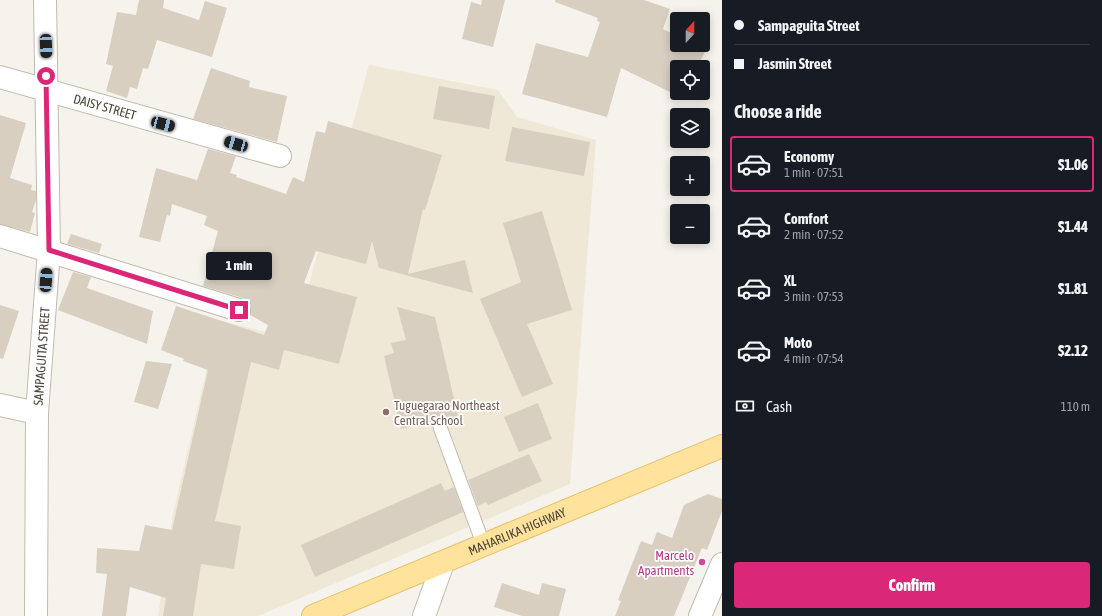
<!DOCTYPE html>
<html lang="en">
<head>
<meta charset="utf-8">
<style>
	:root { --surface:#171b24; --page:#242831; --text:#f1f3f6; --muted:#9ea1a6; --line:#363941; --accent:#db2777 }
	body { margin:0; font-family:"Asap Condensed",sans-serif; background:var(--page); color:var(--text); height:100vh; display:flex; flex-direction:column; font-size:15px; white-space:nowrap }
	* { box-sizing:border-box; margin:0 }
	p { font-size:13px; color:var(--muted) }
	.icon { flex:none; width:22px; height:22px; fill:none; stroke:currentColor; stroke-width:2; stroke-linecap:round; stroke-linejoin:round }
	.map { position:relative; flex:1; overflow:hidden }
	.panel { display:flex; flex-direction:column; background:var(--surface); width:380px }
	.panel>* { flex:none }
	.banner { display:grid; align-content:center; height:88px; padding:0 12px; background:var(--surface) }
	.needle { width:26px; rotate:21deg }
	.buttons { position:absolute; left:670px; top:12px; display:grid; gap:8px }
	.buttons a { display:grid; place-items:center; width:40px; height:40px; border-radius:4px; background:var(--surface); box-shadow:0 2px 10px #0003; font-size:20px }
	.end { position:absolute; width:18px; height:18px; margin:-9px; border:5px solid #db2777; background:#fff; box-shadow:0 0 0 2px #fff }
	.from { border-radius:50% }
	.bubble { position:absolute; height:28px; border-radius:4px; background:var(--surface); box-shadow:0 2px 10px #0003; font-size:13px; font-weight:800; line-height:28px; text-align:center }
	.car { position:absolute; width:12px; height:24px; margin:-12px -6px; border-radius:5px; box-shadow:0 0 3px 1px #0007; background:linear-gradient(#222 24%,#8ab4d8 0 40%,#222 0 76%,#8ab4d8 0 86%,#222 0) }
	.banner b { display:flex; align-items:center; gap:14px; height:38px; font-size:15px }
	.banner b+b { border-top:1px solid var(--line) }
	.banner i { width:10px; height:10px; background:var(--text) }
	ul { padding:0; list-style:none }
	li { display:flex; align-items:center; gap:12px; height:56px; margin:0 8px 6px; padding:0 4px; border:2px solid transparent; border-radius:4px }
	li div { flex:1 }
	li b { display:block; font-size:15px }
	li em { font-style:normal; font-weight:800 }
	li.selected { border-color:var(--accent) }
	li>.icon { width:36px; height:36px; stroke-width:1.5 }
	h2 { padding:0 12px; font-size:18px; line-height:48px }
	.pay { display:flex; align-items:center; gap:10px; height:44px; padding:0 12px; font-size:15px }
	.pay p { margin-inline-start:auto }
	.button { display:flex; gap:8px; margin-top:auto; padding:8px 12px }
	.button a { flex:1; height:46px; border-radius:4px; background:var(--accent); color:#fff; font-size:16px; font-weight:800; line-height:46px; text-align:center }
	main { display:flex; flex:1; min-height:0 }
	.map>svg:first-child { display:block }
	.education { fill:#efe8d6 }
	.building { fill:#d8cfc1 }
	.lines { fill:none; stroke-linecap:round; stroke-linejoin:round }
	.service-casing { stroke:#c2bbae; stroke-width:15 }
	.minor-casing { stroke:#c2bbae; stroke-width:24 }
	.tertiary-casing { stroke:#c2bbae; stroke-width:24 }
	.primary-casing { stroke:#e6c16a; stroke-width:24 }
	.service { stroke:#fff; stroke-width:13 }
	.minor { stroke:#fff; stroke-width:22 }
	.tertiary { stroke:#fff; stroke-width:22 }
	.primary { stroke:#ffe39c; stroke-width:22 }
	.route { stroke:#db2777; stroke-width:5 }
	.education-dot { fill:#8d6e63; stroke:#fff; stroke-width:1.5 }
	.hotel-dot { fill:#d1479c; stroke:#fff; stroke-width:1.5 }
	.labels { text-anchor:middle; dominant-baseline:central; stroke-width:3.5; stroke-linejoin:round; paint-order:stroke }
	.street-label { font-size:13px; fill:#4b4439; stroke:#fff }
	.education-label { font-size:13px; fill:#785e54; stroke:#fff; text-anchor:start }
	.hotel-label { font-size:13px; fill:#b23c85; stroke:#fff; text-anchor:end }
</style>
</head>
<body>
<main>
<div class="map">
<svg width="722" height="616" viewBox="0 0 722 616">
	<rect width="100%" height="100%" fill="#f6f3ec"/>
	<path class="education" d="M369,65L498,90L517,117L596,140L570,484L258,616H158L173,514L218,320L294,339Z"/>
	<g class="building">
		<path d="M139,0H164L163,8L199,20L205,1L227,8L212,57L157,40L148,69L143,68L137,89L130,87L127,98L106,91L113,66L106,64L117,12L136,15Z"/>
		<path d="M482,0H505L493,47L462,39L471,2L481,5Z"/>
		<path d="M555,0H644L670,9L663,29L677,36V45H696L706,50L697,67H677V93H684L682,98L621,68L607,117L522,94L536,43L588,57L600,22L597,21L598,18L555,2Z"/>
		<path d="M211,68L250,81L249,87L287,96L277,142L193,119Z"/>
		<path d="M439,86L495,96L489,129L433,119Z"/>
		<path d="M0,115L26,123L10,178L32,185L31,190L36,191V200L32,212L35,213L30,232L0,224Z"/>
		<path d="M328,121L442,155L425,210L423,209L408,274L465,260L473,293L379,268L372,241L366,264L316,251L304,283L357,297L339,364L284,350L279,370L251,362L215,521L241,526L234,569L201,564L193,616H163L166,598L130,587L126,616H102L107,574L96,573L97,548L139,551L145,525L172,530L208,370L183,361L184,359L161,350L176,306L264,335L268,325L250,315L251,307L248,302L243,298L203,286L218,231L204,225L207,216L172,204L170,216L167,215L160,242L139,237L156,168L197,180L208,149L236,156L230,173L237,175L236,177L286,194L293,177L304,182L316,131L325,133Z"/>
		<path d="M512,127L590,142L584,176L505,161Z"/>
		<path d="M542,211L572,310L527,324L553,384L522,397L480,299L521,282L503,223Z"/>
		<path d="M71,234L102,244L99,253L67,244Z"/>
		<path d="M73,272L91,277L87,288L153,311L147,344L58,310Z"/>
		<path d="M0,305L19,311L3,359L0,358Z"/>
		<path d="M397,307L435,317L458,416L401,429L384,356L394,353L391,343L406,340Z"/>
		<path d="M146,361L172,364L158,409L134,402Z"/>
		<path d="M538,403L552,439L519,452L504,417Z"/>
		<path d="M529,454L542,481L488,505L486,502L478,506L468,480Z"/>
		<path d="M441,483L445,491L454,487L463,512L315,577L301,545Z"/>
		<path d="M708,494L722,499V511L707,550L702,548L674,616H615L621,601L618,600L641,541L652,545L657,532L672,538L684,505Z"/>
		<path d="M502,583L539,595L542,583L566,589L559,616H522L494,607Z"/>
	</g>
	<g class="lines">
		<g class="service-casing">
			<path id="service" d="M440,427L484,546"/>
		</g>
		<g class="minor-casing">
			<g id="minor">
				<path id="s1" d="M0,77L280,156"/>
				<path d="M0,236L239,310"/>
				<path d="M0,405L37,413"/>
				<path id="s2" d="M36,616L37,413L49,250L45,0"/>
				<path d="M424,616L443,563"/>
			</g>
		</g>
		<g class="tertiary-casing">
			<path id="tertiary" d="M700,616L722,564"/>
		</g>
		<g class="primary-casing">
			<g id="primary">
				<path id="s3" d="M313,616L722,446"/>
			</g>
		</g>
		<use href="#service" class="service"/>
		<use href="#minor" class="minor"/>
		<use href="#tertiary" class="tertiary"/>
		<use href="#primary" class="primary"/>
	</g>
	<g class="lines">
		<path class="route" d="M46,76L49,250L239,310"/>
	</g>
	<circle class="education-dot" cx="386" cy="412" r="4"/>
	<circle class="hotel-dot" cx="702" cy="562" r="4"/>
	<g class="labels">
		<g class="street-label">
			<text stroke="none"><textPath href="#s1" startOffset="109">DAISY STREET</textPath></text>
			<text stroke="none"><textPath href="#s2" startOffset="260">SAMPAGUITA STREET</textPath></text>
			<text stroke="none"><textPath href="#s3" startOffset="221">MAHARLIKA HIGHWAY</textPath></text>
		</g>
		<g class="education-label">
			<text x="394" y="405">Tuguegarao Northeast<tspan x="394" dy="15">Central School</tspan></text>
		</g>
		<g class="hotel-label">
			<text x="694" y="555">Marcelo<tspan x="694" dy="15">Apartments</tspan></text>
		</g>
	</g>
</svg>
<div class="buttons">
<a><svg class="needle" viewBox="-14 -14 28 28"><path d="M0-13l5 13h-10z" fill="#e53935"/><path d="M0 13l5-13h-10z" fill="#9ea1a6"/></svg></a>
<a><svg class="icon" aria-label="locate" viewBox="0 0 24 24"><circle cx="12" cy="12" r="6"/><path d="M12 2v4M12 18v4M2 12h4M18 12h4"/></svg></a>
<a><svg class="icon" aria-label="layers" viewBox="0 0 24 24"><path d="M12 4l9 5-9 5-9-5zM3 14l9 5 9-5"/></svg></a>
<a>+</a>
<a>−</a>
</div>
<i class="end from" style="left:46px;top:76px"></i>
<i class="end" style="left:239px;top:310px"></i>
<div class="bubble" style="left:206px;top:252px;width:66px">1 min</div>
<i class="car" style="left:46px;top:46px;rotate:178deg"></i>
<i class="car" style="left:163px;top:124px;rotate:105deg"></i>
<i class="car" style="left:236px;top:144px;rotate:286deg"></i>
<i class="car" style="left:46px;top:280px;rotate:4deg"></i>
</div>
<section class="panel">
<div class="banner">
<b><i class="from"></i>Sampaguita Street</b>
<b><i></i>Jasmin Street</b>
</div>
<h2>Choose a ride</h2>
<ul>
<li class="selected"><svg class="icon" aria-label="car" viewBox="0 0 24 24"><path d="M5 17H2v-5l4-1 3-4h7l3 4 3 1v5h-3M9 17h6M6 11h13"/><circle cx="7" cy="17" r="2"/><circle cx="17" cy="17" r="2"/></svg><div><b>Economy</b><p>1 min · 07:51</p></div><em>$1.06</em></li>
<li><svg class="icon" aria-label="car" viewBox="0 0 24 24"><path d="M5 17H2v-5l4-1 3-4h7l3 4 3 1v5h-3M9 17h6M6 11h13"/><circle cx="7" cy="17" r="2"/><circle cx="17" cy="17" r="2"/></svg><div><b>Comfort</b><p>2 min · 07:52</p></div><em>$1.44</em></li>
<li><svg class="icon" aria-label="car" viewBox="0 0 24 24"><path d="M5 17H2v-5l4-1 3-4h7l3 4 3 1v5h-3M9 17h6M6 11h13"/><circle cx="7" cy="17" r="2"/><circle cx="17" cy="17" r="2"/></svg><div><b>XL</b><p>3 min · 07:53</p></div><em>$1.81</em></li>
<li><svg class="icon" aria-label="car" viewBox="0 0 24 24"><path d="M5 17H2v-5l4-1 3-4h7l3 4 3 1v5h-3M9 17h6M6 11h13"/><circle cx="7" cy="17" r="2"/><circle cx="17" cy="17" r="2"/></svg><div><b>Moto</b><p>4 min · 07:54</p></div><em>$2.12</em></li>
</ul>
<div class="pay"><svg class="icon" aria-label="cash" viewBox="0 0 24 24"><path d="M3 7h18v10H3z"/><circle cx="12" cy="12" r="2"/></svg>Cash<p>110 m</p></div>
<div class="button"><a>Confirm</a></div>
</section>
</main>
</body>
</html>
